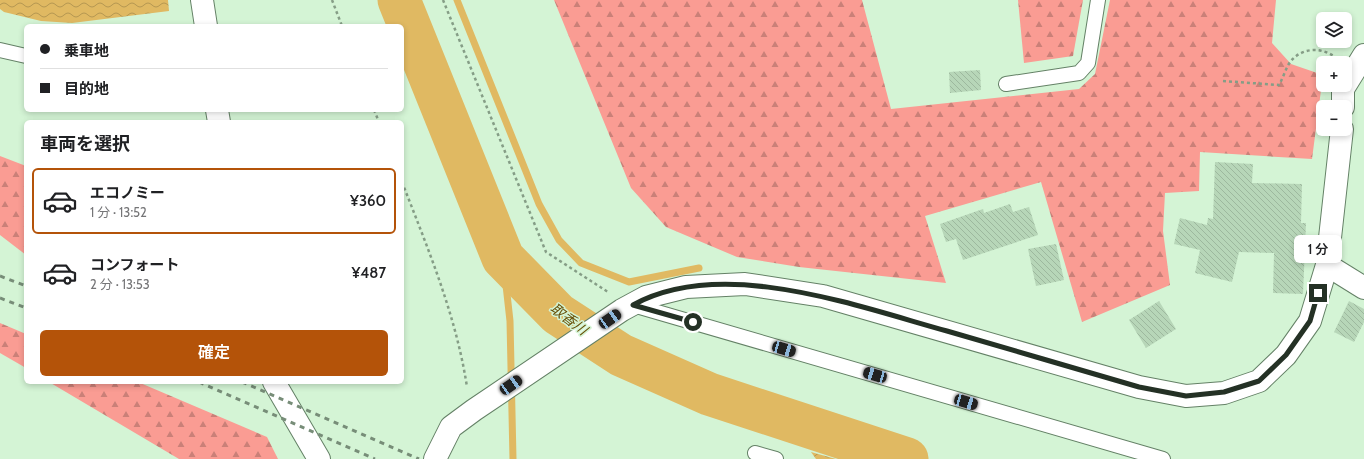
<!DOCTYPE html>
<html lang="ja">
<head>
<meta charset="utf-8">
<style>
	:root { --surface:#fff; --page:#f2f2f2; --text:#202124; --muted:#757577; --line:#e0e0e0; --accent:#b45309 }
	body { margin:0; font-family:Cabin,"Noto Sans JP",sans-serif; background:var(--page); color:var(--text); height:100vh; display:flex; flex-direction:column; font-size:15px; white-space:nowrap }
	* { box-sizing:border-box; margin:0 }
	p { font-size:13px; color:var(--muted) }
	.icon { flex:none; width:22px; height:22px; fill:none; stroke:currentColor; stroke-width:2; stroke-linecap:round; stroke-linejoin:round }
	.map { position:relative; flex:1; overflow:hidden }
	.sheet { position:absolute; left:24px; top:120px; width:380px; height:264px; display:flex; flex-direction:column; background:var(--surface); border-radius:6px; box-shadow:0 2px 6px #0003 }
	.sheet>* { flex:none }
	.hud { position:absolute; left:24px; top:24px; width:380px; height:88px; border-radius:6px; box-shadow:0 2px 6px #0003; display:grid; align-content:center; height:88px; padding:0 16px; background:var(--surface) }
	.buttons { position:absolute; left:1316px; top:12px; display:grid; gap:8px }
	.buttons a { display:grid; place-items:center; width:36px; height:36px; border-radius:6px; background:var(--surface); box-shadow:0 2px 6px #0003; font-size:20px }
	.end { position:absolute; width:18px; height:18px; margin:-9px; border:5px solid #243125; background:#fff; box-shadow:0 0 0 2px #fff }
	.from { border-radius:50% }
	.bubble { position:absolute; height:28px; border-radius:6px; background:var(--surface); box-shadow:0 2px 6px #0003; font-size:13px; font-weight:600; line-height:28px; text-align:center }
	.car { position:absolute; width:12px; height:24px; margin:-12px -6px; border-radius:5px; box-shadow:0 0 3px 1px #0007; background:linear-gradient(#222 24%,#8ab4d8 0 40%,#222 0 76%,#8ab4d8 0 86%,#222 0) }
	.hud b { display:flex; align-items:center; gap:14px; height:38px; font-size:15px }
	.hud b+b { border-top:1px solid var(--line) }
	.hud i { width:10px; height:10px; background:var(--text) }
	ul { padding:0; list-style:none }
	li { display:flex; align-items:center; gap:12px; height:66px; margin:0 8px 6px; padding:0 8px; border:2px solid transparent; border-radius:6px }
	li div { flex:1 }
	li b { display:block; font-size:15px }
	li em { font-style:normal; font-weight:600 }
	li.on { border-color:var(--accent) }
	li>.icon { width:36px; height:36px; stroke-width:1.5 }
	h2 { padding:0 16px; font-size:18px; line-height:48px }
	.action { display:flex; gap:8px; margin-top:auto; padding:8px 16px }
	.action a { flex:1; height:46px; border-radius:6px; background:var(--accent); color:#fff; font-size:16px; font-weight:600; line-height:46px; text-align:center }
	.map>svg:first-child { display:block }
	.forest { fill:url(#forest-firs) }
	.water { fill:url(#water-waves) }
	.lines { fill:none; stroke-linecap:round; stroke-linejoin:round }
	.stream { stroke:#e0b962; stroke-width:7 }
	.river { stroke:#e0b962; stroke-width:43 }
	.building { fill:url(#building-back-hatch) }
	.lane-casing { stroke:#648166; stroke-width:16 }
	.street-casing { stroke:#648166; stroke-width:24 }
	.path { stroke:#859d86; stroke-width:2.5; stroke-dasharray:3 3; stroke-linecap:butt }
	.lane { stroke:#fff; stroke-width:14 }
	.street { stroke:#fff; stroke-width:22 }
	.rail { stroke:#778d78; stroke-width:3; stroke-dasharray:5 5; stroke-linecap:butt }
	.route { stroke:#243125; stroke-width:5 }
	.labels { text-anchor:middle; dominant-baseline:central; stroke-width:3; stroke-linejoin:round; paint-order:stroke }
	.water-label { font-size:14px; font-style:italic; fill:#664d05; stroke:#d4f4d5 }
</style>
</head>
<body>
<div class="map">
<svg width="1364" height="459" viewBox="0 0 1364 459">
	<defs>
		<pattern id="forest-firs" width="22" height="20" patternUnits="userSpaceOnUse"><rect width="22" height="20" fill="#fa9c93"/><path d="M5 1l3.5 6h-7zM16 11l3.5 6h-7z" fill="#ca8078"/></pattern>
		<pattern id="water-waves" width="16" height="10" patternUnits="userSpaceOnUse"><rect width="16" height="10" fill="#e0b962"/><path d="M0 5q4-4 8 0t8 0" fill="none" stroke="#b59751"/></pattern>
		<pattern id="building-back-hatch" width="6" height="6" patternUnits="userSpaceOnUse"><rect width="6" height="6" fill="#b7d6b8"/><path d="M-1 5l2 2M0 0l6 6M5-1l2 2" fill="none" stroke="#9db89e"/></pattern>
	</defs>
	<rect width="100%" height="100%" fill="#d4f4d5"/>
	<g class="forest">
		<path d="M554,0H862L891,109L1079,89L1095,74L1110,0H1276L1272,43L1291,64L1323,75L1312,159L1200,152L1199,191L1165,193L1163,231L1170,285L1082,322L1041,182L925,216L946,283L799,267L737,257L666,227L631,188Z"/>
		<path d="M1018,0H1083L1073,56L1024,63Z"/>
		<path d="M0,156L26,166V255L0,235Z"/>
		<path d="M0,323L26,334V368L0,353Z"/>
		<path d="M49,382H138L267,437L278,459H179Z"/>
	</g>
	<g class="water">
		<path d="M0,0H168L169,11L72,23L41,21L4,12L0,9Z"/>
		<path d="M811,452L836,459H816Z"/>
	</g>
	<g class="lines">
		<g class="stream">
			<path d="M457,0L539,204L559,240L581,263L629,282L699,268"/>
			<path d="M503,258L510,321L513,459"/>
		</g>
		<path class="river" d="M399,0L503,258L558,314L621,355L709,394L907,459"/>
	</g>
	<g class="building">
		<path d="M980,70L981,90L950,93L949,72Z"/>
		<path d="M1215,162L1253,164L1252,183L1302,184L1301,223H1306L1303,294L1273,293L1274,253L1239,252L1232,282L1195,273L1200,250L1174,244L1180,218L1207,225L1208,218L1213,219Z"/>
		<path d="M1010,204L1013,212L1029,207L1038,235L963,260L956,239L946,242L940,224L983,209L984,213Z"/>
		<path d="M1056,244L1064,280L1036,286L1028,249Z"/>
		<path d="M1159,301L1176,329L1146,348L1129,320Z"/>
		<path d="M1349,301L1364,309V322L1354,342L1334,332Z"/>
	</g>
	<g class="lines">
		<g class="lane-casing">
			<g id="lane">
				<path d="M0,50L26,56"/>
				<path d="M1006,84L1079,73L1088,63L1098,0"/>
				<path d="M633,305L1163,459"/>
				<path d="M755,453L776,459"/>
			</g>
		</g>
		<g class="street-casing">
			<g id="street">
				<path d="M202,0L206,26"/>
				<path d="M1343,107V89L1364,55"/>
				<path d="M217,110L219,122"/>
				<path d="M1327,265L1364,288"/>
				<path d="M274,382L319,459"/>
				<path d="M435,459L451,427L474,410L622,310L646,297L686,287L745,284L823,296L1139,387L1186,396L1224,393L1259,381L1286,355L1310,321L1327,265L1342,129"/>
			</g>
		</g>
		<g class="path">
			<path d="M332,0L342,26"/>
			<path d="M443,0L546,252L608,292"/>
			<path d="M1223,81L1279,85C1283,78 1286,68 1290,62C1302,47 1321,47 1335,57"/>
			<path d="M374,110L379,122"/>
			<path d="M402,182C428,249 456,315 467,387"/>
		</g>
		<use href="#lane" class="lane"/>
		<use href="#street" class="street"/>
		<g class="rail">
			<path d="M0,276L26,286"/>
			<path d="M0,298L26,308"/>
			<path d="M199,382L375,459"/>
			<path d="M242,382L419,459"/>
		</g>
	</g>
	<g class="lines">
		<path class="route" d="M693,322L633,305C722,256 856,306 947,331C1011,350 1075,368 1139,387L1186,396L1224,392L1259,381L1286,355L1310,321L1318,293"/>
	</g>
	<g class="labels">
		<g class="water-label">
			<text transform="translate(569 319) rotate(37)">取香川</text>
		</g>
	</g>
</svg>
<div class="buttons">
<a><svg class="icon" aria-label="layers" viewBox="0 0 24 24"><path d="M12 4l9 5-9 5-9-5zM3 14l9 5 9-5"/></svg></a>
<a>+</a>
<a>−</a>
</div>
<i class="end from" style="left:693px;top:322px"></i>
<i class="end" style="left:1318px;top:293px"></i>
<div class="bubble" style="left:1294px;top:235px;width:48px">1 分</div>
<i class="car" style="left:610px;top:319px;rotate:56deg"></i>
<i class="car" style="left:784px;top:349px;rotate:106deg"></i>
<i class="car" style="left:875px;top:375px;rotate:286deg"></i>
<i class="car" style="left:511px;top:385px;rotate:56deg"></i>
<i class="car" style="left:966px;top:402px;rotate:106deg"></i>
<div class="hud">
<b><i class="from"></i>乗車地</b>
<b><i></i>目的地</b>
</div>
<section class="sheet">
<h2>車両を選択</h2>
<ul>
<li class="on"><svg class="icon" aria-label="car" viewBox="0 0 24 24"><path d="M5 17H2v-5l4-1 3-4h7l3 4 3 1v5h-3M9 17h6M6 11h13"/><circle cx="7" cy="17" r="2"/><circle cx="17" cy="17" r="2"/></svg><div><b>エコノミー</b><p>1 分 · 13:52</p></div><em>¥360</em></li>
<li><svg class="icon" aria-label="car" viewBox="0 0 24 24"><path d="M5 17H2v-5l4-1 3-4h7l3 4 3 1v5h-3M9 17h6M6 11h13"/><circle cx="7" cy="17" r="2"/><circle cx="17" cy="17" r="2"/></svg><div><b>コンフォート</b><p>2 分 · 13:53</p></div><em>¥487</em></li>
</ul>
<div class="action"><a>確定</a></div>
</section>
</div>
</body>
</html>
